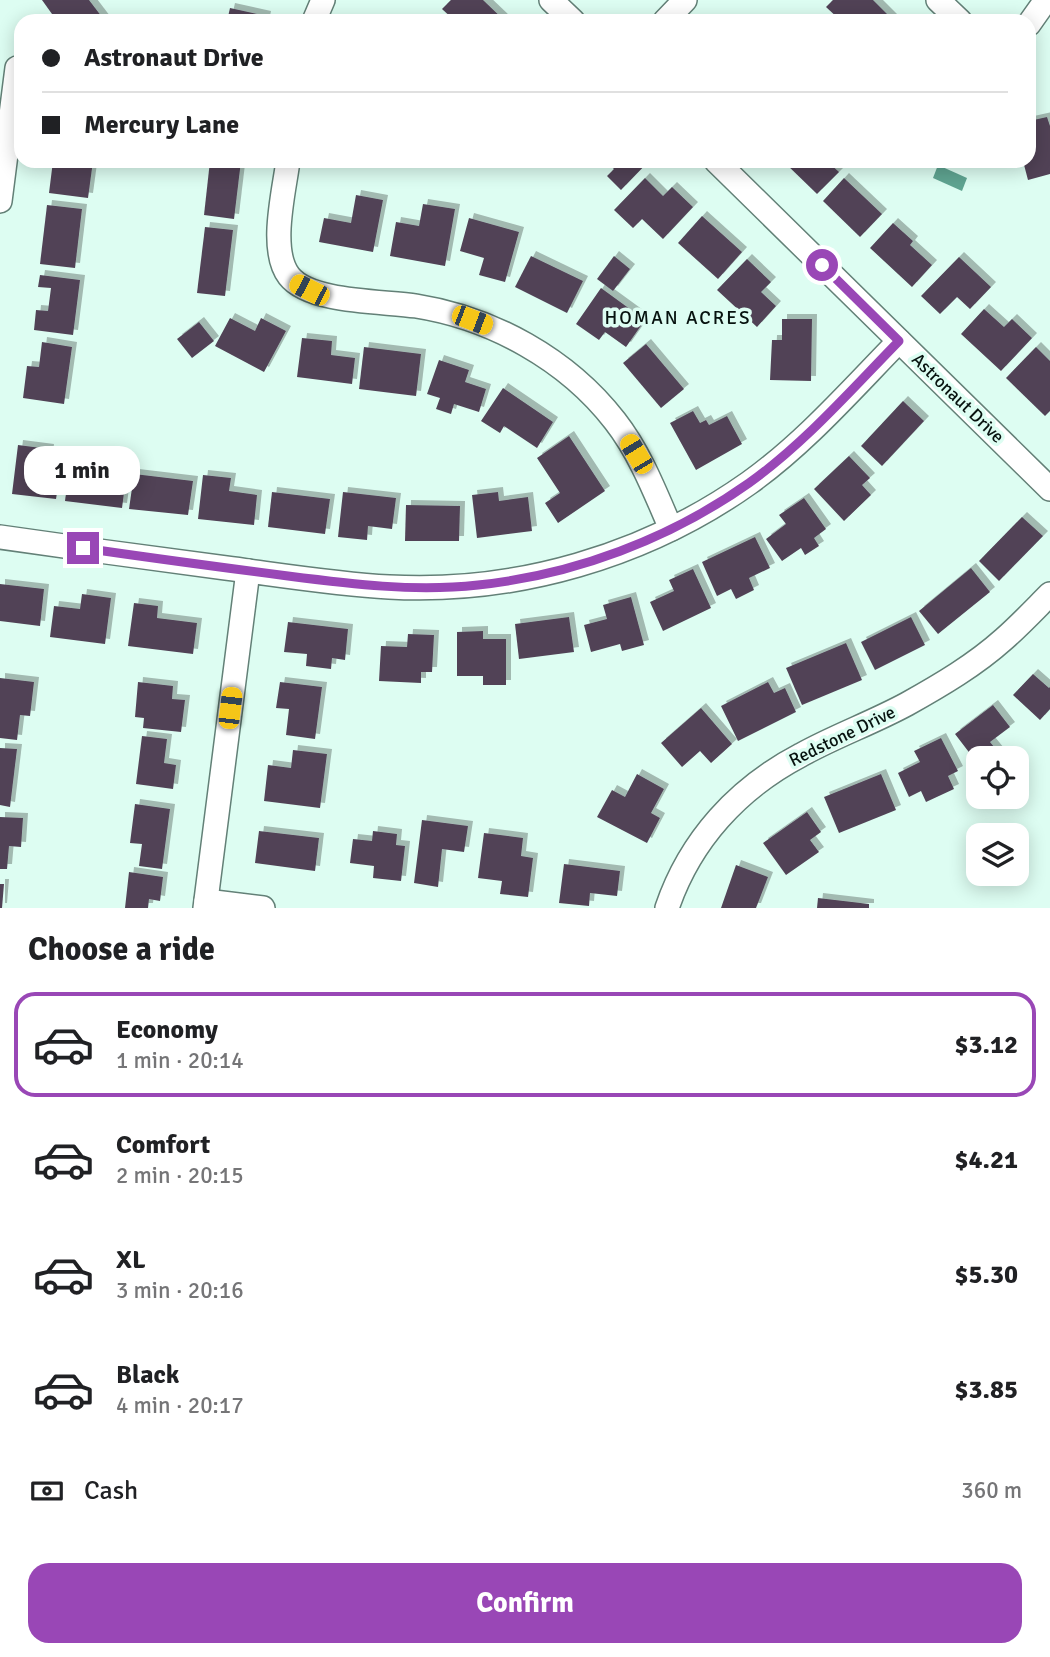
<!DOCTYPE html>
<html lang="en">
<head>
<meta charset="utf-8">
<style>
	:root { --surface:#fff; --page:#f6f6f6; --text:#202124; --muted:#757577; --line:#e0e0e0; --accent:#9947b6 }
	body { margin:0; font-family:Signika,sans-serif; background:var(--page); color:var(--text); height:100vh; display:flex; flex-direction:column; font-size:26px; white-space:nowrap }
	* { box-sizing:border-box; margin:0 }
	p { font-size:23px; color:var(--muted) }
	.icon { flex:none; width:38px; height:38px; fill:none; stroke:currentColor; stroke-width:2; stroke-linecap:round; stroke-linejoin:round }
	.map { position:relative; height:908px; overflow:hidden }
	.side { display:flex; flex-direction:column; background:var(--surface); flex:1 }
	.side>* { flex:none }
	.banner { position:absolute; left:14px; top:14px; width:1022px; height:154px; border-radius:21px; box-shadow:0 4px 18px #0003; display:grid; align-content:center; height:154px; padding:0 28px; background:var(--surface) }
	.fabs { position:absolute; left:966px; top:746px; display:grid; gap:14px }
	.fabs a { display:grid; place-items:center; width:63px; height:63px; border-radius:14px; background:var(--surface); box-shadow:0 4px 18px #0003; font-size:35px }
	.end { position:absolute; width:32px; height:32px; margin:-16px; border:9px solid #9947b6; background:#fff; box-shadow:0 0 0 4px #fff }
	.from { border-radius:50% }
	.bubble { position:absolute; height:49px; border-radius:21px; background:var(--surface); box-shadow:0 4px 18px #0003; font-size:23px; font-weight:800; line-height:49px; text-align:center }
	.car { position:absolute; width:21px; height:42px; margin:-21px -10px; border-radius:9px; box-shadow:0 0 5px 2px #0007; background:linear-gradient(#f5c518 24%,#345 0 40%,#f5c518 0 76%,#345 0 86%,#f5c518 0) }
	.banner b { display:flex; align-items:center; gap:24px; height:66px; font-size:26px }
	.banner b+b { border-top:2px solid var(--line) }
	.banner i { width:18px; height:18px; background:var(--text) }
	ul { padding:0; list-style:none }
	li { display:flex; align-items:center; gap:21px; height:105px; margin:0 14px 10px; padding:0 14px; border:4px solid transparent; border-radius:21px }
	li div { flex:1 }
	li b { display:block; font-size:26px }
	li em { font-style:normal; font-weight:800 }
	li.current { border-color:var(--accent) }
	li>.icon { width:63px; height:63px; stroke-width:1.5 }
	h2 { padding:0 28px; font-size:32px; line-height:84px }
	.pay { display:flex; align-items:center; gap:18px; height:77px; padding:0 28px; font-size:26px }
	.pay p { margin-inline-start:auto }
	.cta { display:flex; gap:14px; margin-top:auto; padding:14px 28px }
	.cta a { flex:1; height:80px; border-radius:21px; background:var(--accent); color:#fff; font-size:28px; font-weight:800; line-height:80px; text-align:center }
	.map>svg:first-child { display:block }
	.water { fill:#5fa491 }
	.building { fill:#514356; filter:url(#shadow) }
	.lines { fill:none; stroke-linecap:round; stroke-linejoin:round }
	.street-casing { stroke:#638077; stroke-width:26 }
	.street { stroke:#fff; stroke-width:23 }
	.route { stroke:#9947b6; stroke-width:9 }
	.labels { text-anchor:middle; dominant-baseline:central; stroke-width:7; stroke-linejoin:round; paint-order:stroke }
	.street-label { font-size:18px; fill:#07120f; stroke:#ddfdf2 }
	.neighbourhood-label { font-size:19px; letter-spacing:2px; fill:#07120f; stroke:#ddfdf2 }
</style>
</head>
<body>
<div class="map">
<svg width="1050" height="908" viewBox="0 0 1050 908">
	<defs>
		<filter id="shadow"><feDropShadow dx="5" dy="-5" stdDeviation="0" flood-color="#0004"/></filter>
	</defs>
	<rect width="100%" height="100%" fill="#ddfdf2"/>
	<path class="water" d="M938,165L967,178L962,191L933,178Z"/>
	<g class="building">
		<path d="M42,0H89L105,21H57Z"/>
		<path d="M451,0H483L505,21H455L442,9Z"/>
		<path d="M833,0H873L894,21H841L826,7Z"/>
		<path d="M230,8L266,16L265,21H227Z"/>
		<path d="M1047,117L1050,126V174L1028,180L1023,161H1029V121Z"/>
		<path d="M53,161H93L88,198L49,193Z"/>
		<path d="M210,161H241L234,219L204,215Z"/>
		<path d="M605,161H647L648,162L621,190L607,176L614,169Z"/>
		<path d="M783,161H827L839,172L817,194Z"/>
		<path d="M972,161H993L991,168Z"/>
		<path d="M645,178L663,196L672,187L693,207L663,239L642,219L633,228L614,210Z"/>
		<path d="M844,178L882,214L860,237L823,201Z"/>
		<path d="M356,195L383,200L373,252L319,242L324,218L351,223Z"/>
		<path d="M423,204L455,209L445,266L390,256L396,222L419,226Z"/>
		<path d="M47,205L82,209L75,268L40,264Z"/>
		<path d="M702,216L742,252L718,279L678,243Z"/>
		<path d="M469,218L519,232L505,282L479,275L484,258L460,251Z"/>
		<path d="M893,223L913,241L910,245L932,265L912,287L870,248Z"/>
		<path d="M205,227L233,230L225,296L197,293Z"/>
		<path d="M531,256L583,281L567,313L515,287Z"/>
		<path d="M614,256L630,269L613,291L597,279Z"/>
		<path d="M959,257L991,287L970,309L957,297L940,314L921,296Z"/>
		<path d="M747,259L771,282L761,292L776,306L757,327L717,290Z"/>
		<path d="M40,275L80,280L73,335L34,330L36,310L48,311L51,288L38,287Z"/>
		<path d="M601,288L645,320L626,347L605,332L599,340L576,324Z"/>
		<path d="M984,309L1004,327L1012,319L1032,338L1001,371L961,334Z"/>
		<path d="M230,318L255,331L261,318L286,331L264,372L215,346Z"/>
		<path d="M782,319H812L811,381L770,380L772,340H782Z"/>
		<path d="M199,322L214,341L192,358L177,339Z"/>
		<path d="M302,338L332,341L331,355L355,358L352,384L297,377Z"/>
		<path d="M42,342L72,347L64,404L23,398L27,366L39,367Z"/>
		<path d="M646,344L684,389L661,408L623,363Z"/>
		<path d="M364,347L421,354L416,396L359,389Z"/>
		<path d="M1036,347L1050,361V411L1045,416L1006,378Z"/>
		<path d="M439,360L469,370L465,382L486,389L479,412L454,404L451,414L436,409L440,398L427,394Z"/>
		<path d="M503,388L553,422L537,448L504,426L500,433L481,421Z"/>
		<path d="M903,401L924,421L882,466L861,446Z"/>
		<path d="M693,411L700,423L706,420L709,425L727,416L742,444L696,470L670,423Z"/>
		<path d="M569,436L605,491L558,523L545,503L560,493L537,458Z"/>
		<path d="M18,445L49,449L46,473L60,474L56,499L12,494Z"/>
		<path d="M849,456L870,478L862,485L871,495L844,521L814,489Z"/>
		<path d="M70,463L127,470L122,508L65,501Z"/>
		<path d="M134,474L193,481L188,515L129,509Z"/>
		<path d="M203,475L231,478L229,491L257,495L254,525L198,519Z"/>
		<path d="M272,492L330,499L325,534L268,527Z"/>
		<path d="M343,492L396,498L392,529L368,526L367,540L338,537Z"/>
		<path d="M498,492L499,501L528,497L532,531L477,538L472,495Z"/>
		<path d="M804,498L826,529L814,538L819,546L805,555L801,548L782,561L766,539L786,524L779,515Z"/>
		<path d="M406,505L460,506L459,541H405Z"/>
		<path d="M1022,517L1043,536L999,581L979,561Z"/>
		<path d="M755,537L770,568L749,578L754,590L736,599L731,589L717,596L702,562Z"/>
		<path d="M971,568L990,592L938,634L919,611Z"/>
		<path d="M693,569L711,608L663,631L650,602L674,591L669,580Z"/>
		<path d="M0,584L44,589L40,626L0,621Z"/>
		<path d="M82,594L111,598L105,644L50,637L54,606L80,609Z"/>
		<path d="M631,597L644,645L622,651L620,644L591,652L584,625L607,619L603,605Z"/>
		<path d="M134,603L158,606L157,618L197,623L193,654L128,646Z"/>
		<path d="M569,617L574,652L519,659L515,624Z"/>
		<path d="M911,617L925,645L875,670L861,642Z"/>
		<path d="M288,622L348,629L345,660L332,658L331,669L306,666L307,654L284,652Z"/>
		<path d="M483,631V639H506V685H483V676H457V632Z"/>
		<path d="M408,634L434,635L432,672H421V683L379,681L381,646L407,647Z"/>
		<path d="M846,643L862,680L802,705L786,668Z"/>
		<path d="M1033,674L1049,688L1050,687V709L1040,720L1013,695Z"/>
		<path d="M0,678L34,682L30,716L20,715L17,740L0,738Z"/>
		<path d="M138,682L173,686L172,699L185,700L181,732L143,728L144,718L135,717Z"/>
		<path d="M280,682L322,687L315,739L286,735L289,709L276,708Z"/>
		<path d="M768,682L774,693L785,688L796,712L738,741L721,706Z"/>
		<path d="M993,705L1010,727L990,742L999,753L993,758H978V764L955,734Z"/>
		<path d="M701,708L732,744L711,763L700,751L682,767L661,743Z"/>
		<path d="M142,736L167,739L164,763L176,765L173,789L136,784Z"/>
		<path d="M941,738L958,771L948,776L954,789L926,802L921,791L909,797L898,773L920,762L914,751Z"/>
		<path d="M0,748L17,749L10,807L0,805Z"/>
		<path d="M293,750L327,754L320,808L264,801L268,765L291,768Z"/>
		<path d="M637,774L664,789L651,813L660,818L647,843L597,817L612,790L625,797Z"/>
		<path d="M881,774L896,810L839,833L824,797Z"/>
		<path d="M135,804L170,809L162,869L139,866L142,844L130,843Z"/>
		<path d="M807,812L821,832L810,840L819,852L786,875L763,843Z"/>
		<path d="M0,817L23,818L21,847L9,846L7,869H0Z"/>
		<path d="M422,820L468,826L464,852L442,849L438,887L414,883Z"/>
		<path d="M259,831L319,838L315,871L255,863Z"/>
		<path d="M373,831L397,834L396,845L405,846L401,881L373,878L374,866L350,863L353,839L372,841Z"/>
		<path d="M484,833L523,838L521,856L533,858L528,897L500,894L502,881L478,878Z"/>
		<path d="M564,864L620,871L617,896L590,893L589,906L559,903Z"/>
		<path d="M736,865L768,877L756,908H721Z"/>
		<path d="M129,872L163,877L160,901L149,899L148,908H125Z"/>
		<path d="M0,884H4L2,908H0Z"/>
		<path d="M818,898L869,904V908H817Z"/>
	</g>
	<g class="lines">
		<g class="street-casing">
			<g id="street">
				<path d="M551,0L573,21"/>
				<path d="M938,0L960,21"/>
				<path d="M314,21L323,0"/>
				<path d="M665,21L685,0"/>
				<path d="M1029,24L1046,0"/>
				<path d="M288,161C284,192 269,250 289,276C310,303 383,301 416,306C492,318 567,359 615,421C640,453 655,492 671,529"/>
				<path d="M716,161L1050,489"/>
				<path d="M0,201L17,68"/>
				<path d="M0,537C75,548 151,558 226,568C280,575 335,584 389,587C516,594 646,556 749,483C805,443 851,390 899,341"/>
				<path d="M206,901L263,908"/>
				<path d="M205,908L248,571"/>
				<path d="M667,908C690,840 738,788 801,755C835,736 872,723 907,704C941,685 975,665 1004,639C1020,625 1035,609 1050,594"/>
			</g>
		</g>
		<use href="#street" class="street"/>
	</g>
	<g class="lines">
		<path class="route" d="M83,548C151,558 219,567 288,576C351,584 414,592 478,585C574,575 670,539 749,483C805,443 851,390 899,341L822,265"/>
	</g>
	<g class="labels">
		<g class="street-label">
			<text transform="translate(958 398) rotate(44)">Astronaut Drive</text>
			<text transform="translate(842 736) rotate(-26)">Redstone Drive</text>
		</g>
		<g class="neighbourhood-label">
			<text x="678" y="318">HOMAN ACRES</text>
		</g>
	</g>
</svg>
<div class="fabs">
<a><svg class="icon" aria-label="locate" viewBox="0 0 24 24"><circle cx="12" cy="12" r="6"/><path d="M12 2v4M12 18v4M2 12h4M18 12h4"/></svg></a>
<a><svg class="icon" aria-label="layers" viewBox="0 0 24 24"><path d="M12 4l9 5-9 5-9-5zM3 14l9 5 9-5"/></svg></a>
</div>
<i class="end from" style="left:822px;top:265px"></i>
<i class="end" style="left:83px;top:548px"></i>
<div class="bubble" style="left:24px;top:446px;width:116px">1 min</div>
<i class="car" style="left:309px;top:290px;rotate:297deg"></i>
<i class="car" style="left:472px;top:320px;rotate:111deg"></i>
<i class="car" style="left:636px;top:454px;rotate:329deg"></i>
<i class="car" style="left:230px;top:708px;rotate:7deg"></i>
<div class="banner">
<b><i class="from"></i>Astronaut Drive</b>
<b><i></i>Mercury Lane</b>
</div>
</div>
<section class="side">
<h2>Choose a ride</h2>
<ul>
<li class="current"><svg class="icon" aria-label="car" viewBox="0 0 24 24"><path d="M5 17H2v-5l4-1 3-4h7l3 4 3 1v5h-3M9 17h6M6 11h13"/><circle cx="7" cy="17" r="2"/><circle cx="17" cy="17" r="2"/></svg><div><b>Economy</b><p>1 min · 20:14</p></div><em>$3.12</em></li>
<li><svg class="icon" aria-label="car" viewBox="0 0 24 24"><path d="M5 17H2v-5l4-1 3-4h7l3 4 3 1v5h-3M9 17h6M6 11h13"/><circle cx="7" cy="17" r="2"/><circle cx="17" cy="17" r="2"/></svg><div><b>Comfort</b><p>2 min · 20:15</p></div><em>$4.21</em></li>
<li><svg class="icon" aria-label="car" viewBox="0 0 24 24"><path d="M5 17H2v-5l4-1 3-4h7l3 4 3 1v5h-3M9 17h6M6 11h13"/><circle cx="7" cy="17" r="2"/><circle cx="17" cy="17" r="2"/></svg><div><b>XL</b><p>3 min · 20:16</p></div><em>$5.30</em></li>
<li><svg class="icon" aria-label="car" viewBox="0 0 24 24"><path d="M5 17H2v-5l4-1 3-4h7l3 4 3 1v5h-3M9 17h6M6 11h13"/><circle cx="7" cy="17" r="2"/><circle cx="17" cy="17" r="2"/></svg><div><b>Black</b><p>4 min · 20:17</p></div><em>$3.85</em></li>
</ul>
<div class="pay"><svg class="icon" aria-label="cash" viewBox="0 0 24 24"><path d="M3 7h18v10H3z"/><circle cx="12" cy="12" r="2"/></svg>Cash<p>360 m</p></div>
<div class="cta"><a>Confirm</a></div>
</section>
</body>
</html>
